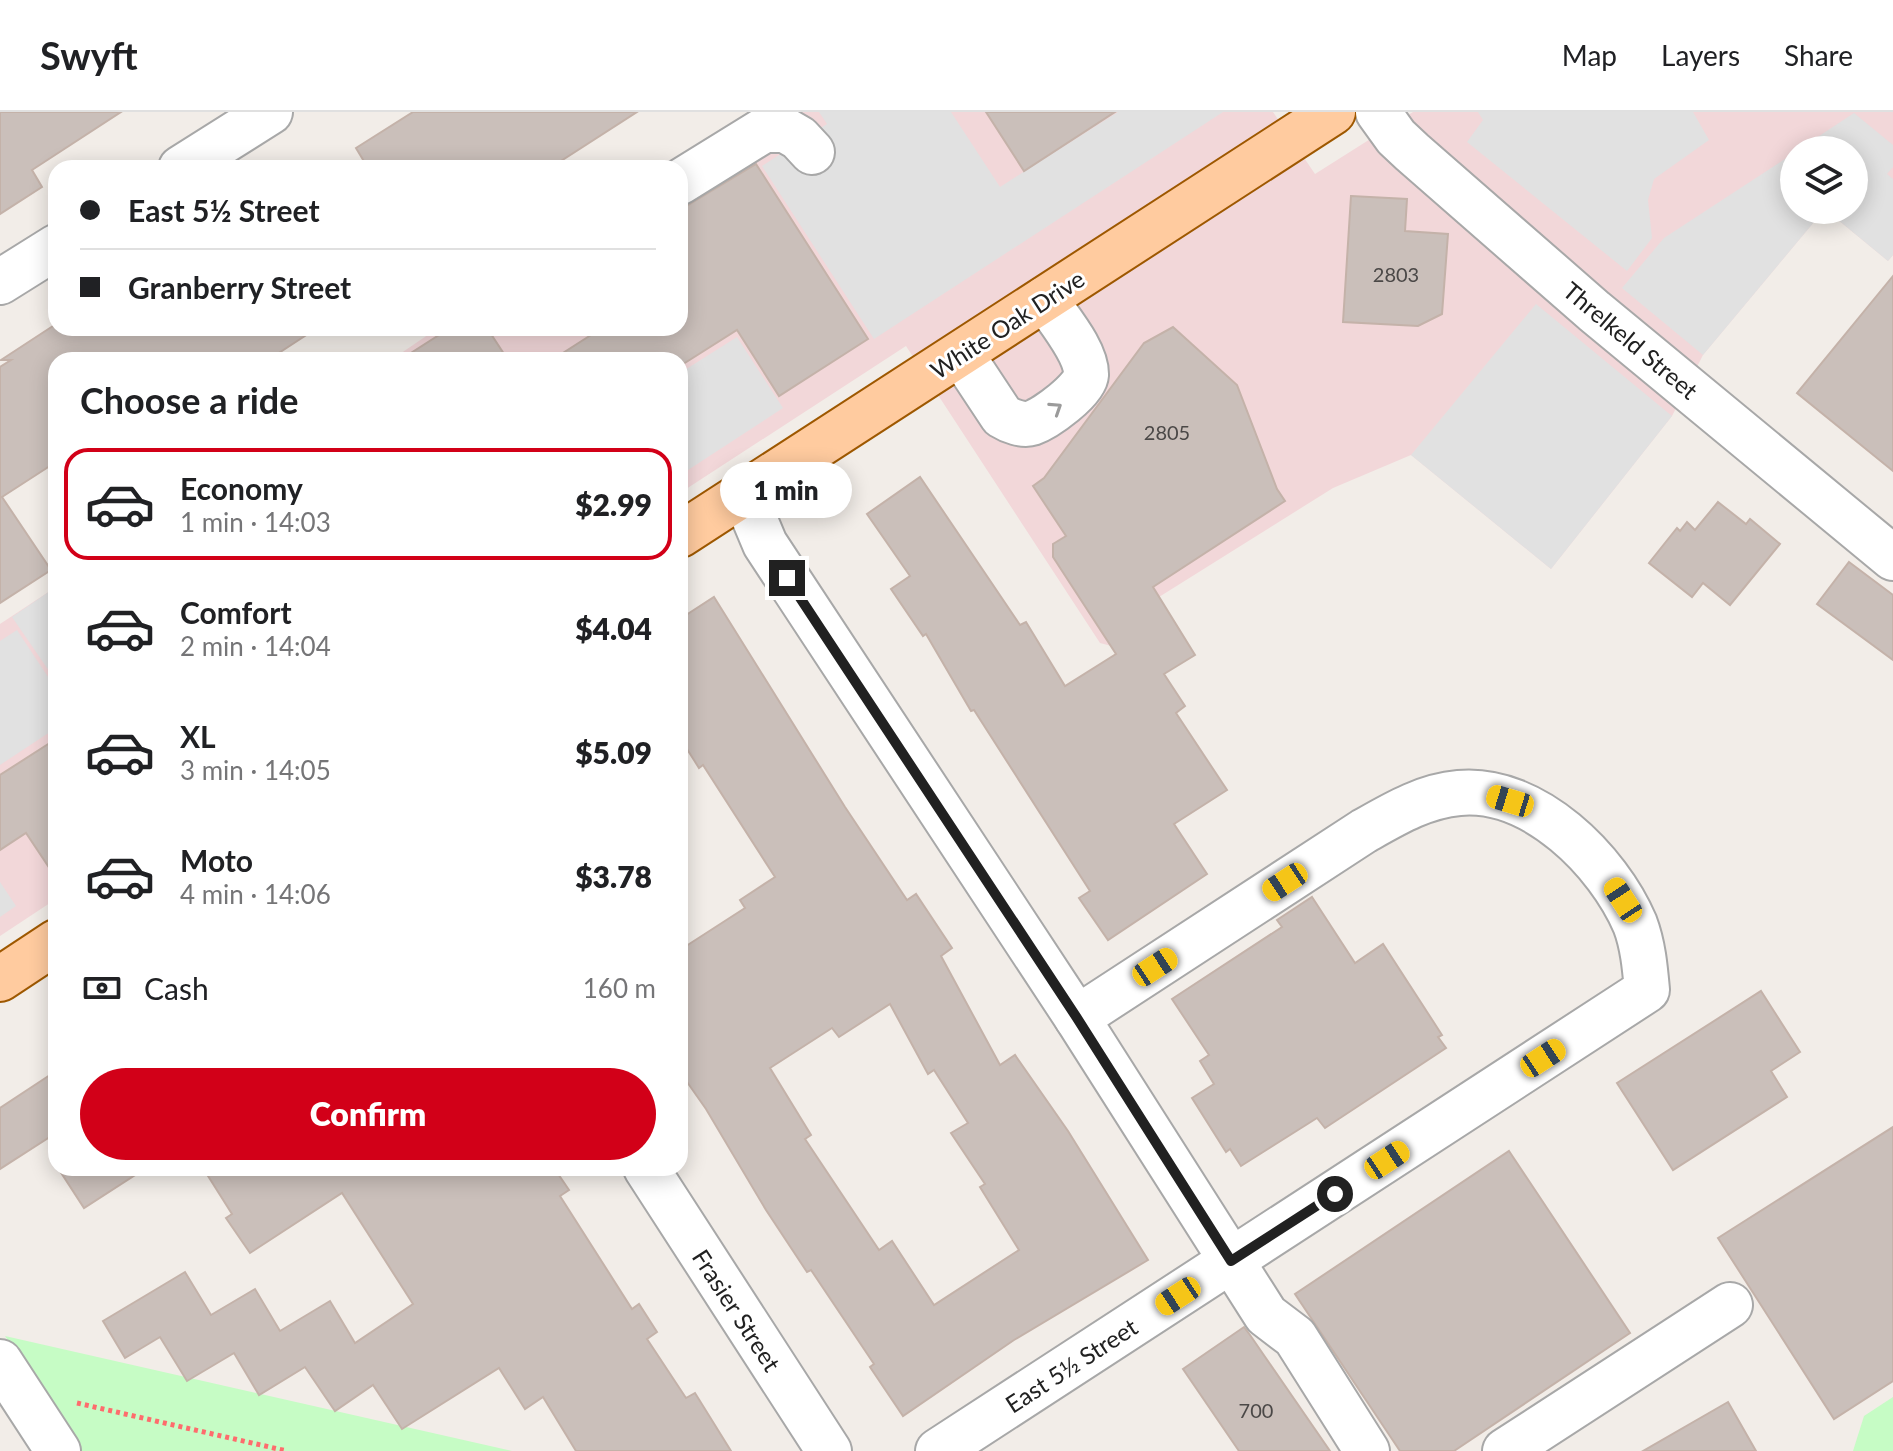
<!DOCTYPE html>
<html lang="en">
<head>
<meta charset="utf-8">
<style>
	:root { --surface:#fff; --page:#f6f6f6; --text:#202124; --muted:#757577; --line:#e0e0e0; --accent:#d20018 }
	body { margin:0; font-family:Lato,sans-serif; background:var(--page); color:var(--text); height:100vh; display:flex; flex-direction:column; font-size:30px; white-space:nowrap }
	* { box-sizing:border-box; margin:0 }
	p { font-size:26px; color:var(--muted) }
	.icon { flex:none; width:44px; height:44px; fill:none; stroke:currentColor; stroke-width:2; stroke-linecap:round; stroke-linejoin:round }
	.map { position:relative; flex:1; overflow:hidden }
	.side { position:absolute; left:48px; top:240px; width:640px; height:824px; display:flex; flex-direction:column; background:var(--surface); border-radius:24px; box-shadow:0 4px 20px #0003 }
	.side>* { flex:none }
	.top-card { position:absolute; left:48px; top:48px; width:640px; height:176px; border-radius:24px; box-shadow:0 4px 20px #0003; display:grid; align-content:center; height:176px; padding:0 32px; background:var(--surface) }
	.tools { position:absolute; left:1780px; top:24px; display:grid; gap:16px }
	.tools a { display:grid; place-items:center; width:88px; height:88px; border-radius:50%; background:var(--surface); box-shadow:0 4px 20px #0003; font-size:40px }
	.end { position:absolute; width:36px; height:36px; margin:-18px; border:10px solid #212121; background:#fff; box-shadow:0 0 0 4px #fff }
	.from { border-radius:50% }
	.bubble { position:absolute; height:56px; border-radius:28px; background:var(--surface); box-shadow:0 4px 20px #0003; font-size:26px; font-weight:800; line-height:56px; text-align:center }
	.car { position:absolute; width:24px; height:48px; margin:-24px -12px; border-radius:10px; box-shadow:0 0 6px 2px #0007; background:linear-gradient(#f5c518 24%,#345 0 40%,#f5c518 0 76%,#345 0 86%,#f5c518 0) }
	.top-card b { display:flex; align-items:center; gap:28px; height:76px; font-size:30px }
	.top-card b+b { border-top:2px solid var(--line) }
	.top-card i { width:20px; height:20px; background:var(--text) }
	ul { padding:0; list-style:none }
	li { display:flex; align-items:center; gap:24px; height:112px; margin:0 16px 12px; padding:0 16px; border:4px solid transparent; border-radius:24px }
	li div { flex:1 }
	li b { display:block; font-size:30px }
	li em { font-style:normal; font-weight:800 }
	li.selected { border-color:var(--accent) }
	li>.icon { width:72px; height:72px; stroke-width:1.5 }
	h2 { padding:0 32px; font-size:36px; line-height:96px }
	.pay { display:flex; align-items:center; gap:20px; height:88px; padding:0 32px; font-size:30px }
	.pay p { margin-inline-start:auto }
	.primary-button { display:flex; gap:16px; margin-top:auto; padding:16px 32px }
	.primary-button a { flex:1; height:92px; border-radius:48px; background:var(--accent); color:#fff; font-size:32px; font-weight:800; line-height:92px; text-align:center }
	header { display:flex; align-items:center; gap:48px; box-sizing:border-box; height:112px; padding:0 40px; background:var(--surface); border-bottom:2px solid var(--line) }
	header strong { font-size:38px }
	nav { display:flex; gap:44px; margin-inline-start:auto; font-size:28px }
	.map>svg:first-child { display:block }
	.commercial { fill:#f2d7d9 }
	.park { fill:#c6fcc5 }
	.parking { fill:#e1e1e1 }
	.building { fill:#cabfba; stroke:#c4b2a9; stroke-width:2; fill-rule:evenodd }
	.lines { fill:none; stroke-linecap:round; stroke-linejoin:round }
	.minor-casing { stroke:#a8a8a8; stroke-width:48 }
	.major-casing { stroke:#9e5800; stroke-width:48 }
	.path { stroke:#fe6c6d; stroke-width:5; stroke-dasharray:4 4; stroke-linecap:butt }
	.minor { stroke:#fff; stroke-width:44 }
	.major { stroke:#ffcb9f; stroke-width:44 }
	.oneway { stroke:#9b9b9b }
	.route { stroke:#212121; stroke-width:10 }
	.labels { text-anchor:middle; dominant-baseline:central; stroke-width:6; stroke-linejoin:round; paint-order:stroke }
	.number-label { font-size:20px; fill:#4b4847 }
	.street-label { font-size:24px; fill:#212121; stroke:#fff }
</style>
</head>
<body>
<header>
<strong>Swyft</strong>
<nav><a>Map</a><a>Layers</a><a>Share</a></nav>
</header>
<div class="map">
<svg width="1893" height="1339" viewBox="0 0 1893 1339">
	<rect width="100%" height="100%" fill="#f2ede8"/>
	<g class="commercial">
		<path d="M770,0H1273L1315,62L1413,0H1893V143L1888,149L1826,98H1854V38H1794V98H1824L1703,243L1672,304L1551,457L1411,343L1333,376L1159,485L1119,536L1100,531L906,234L680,381V248H391L438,216H680V58Z"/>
		<path d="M56,475V787L0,824V512Z"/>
	</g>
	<g class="park">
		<path d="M5,1224L512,1339H82Z"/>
		<path d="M1893,1285V1339H1853L1864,1304Z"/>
	</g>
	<g class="parking">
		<path d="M819,0H951L1000,75L1118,0H1223L874,227L762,54L827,12Z"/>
		<path d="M1478,0H1693L1709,28L1654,67L1648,88L1652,126L1627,159L1467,30L1483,8Z"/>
		<path d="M1854,1L1893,33V55L1887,62L1893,67V143L1888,149L1826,98H1854V38H1798Z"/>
		<path d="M1794,41V98H1824L1703,243L1622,176L1664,126Z"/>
		<path d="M1536,192L1672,304L1551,457L1411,343Z"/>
		<path d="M737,225L783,296L688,358L680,346V261Z"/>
		<path d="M56,475V569L12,505Z"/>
		<path d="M17,518L56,577V616L0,653V529Z"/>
		<path d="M0,770L16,794L0,805Z"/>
	</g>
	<g class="building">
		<path d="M0,0H121L32,58L42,75L0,102Z"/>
		<path d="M413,0H637L550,56H368L356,36Z"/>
		<path d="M986,0H1115L1024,59Z"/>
		<path d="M756,52L868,227L779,284L737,218L680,254V248H552L602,216H680V98Z"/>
		<path d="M1351,84L1407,87L1405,119L1448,122L1442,202L1418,214L1343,210Z"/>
		<path d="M1893,164V359L1797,281Z"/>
		<path d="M56,212V216H317L268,248H56V350L2,385L51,458L0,491V255L11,248H1Z"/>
		<path d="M1173,215L1237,273L1277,377L1285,389L1153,475L1195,543L1164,562L1185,594L1176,601L1227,678L1174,712L1207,762L1108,828L1079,786L1090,779L974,598L971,599L926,522L923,524L891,477L910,464L867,402L920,365L1020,513L1026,510L1065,574L1116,542L1053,445V432L1066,424L1033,374L1044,366L1144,231Z"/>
		<path d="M450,216H487L508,248H400Z"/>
		<path d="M1718,390L1746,412L1750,407L1780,432L1730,493L1703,471L1692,485L1649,451L1677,416L1680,419L1687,410L1695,418Z"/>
		<path d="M1849,450L1893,483V548L1817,492Z"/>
		<path d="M714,485L845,695L907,788L916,782L952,836L941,844L1000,953L1015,943L1068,1019L1148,1148L1014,1228L903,1304L870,1255L874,1252L811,1158L807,1160L766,1098L706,997L680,960V838L745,796L740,788L775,765L703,653L699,656L680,626V507ZM890,892L928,962L934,958L968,1011L951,1021L985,1072L980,1075L1019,1138L934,1193L892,1129L879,1138L805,1027L811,1023L770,956L832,916L839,925Z"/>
		<path d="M56,627V766L26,721L0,738V663Z"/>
		<path d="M1312,785L1355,851L1383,832L1442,923L1438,925L1446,936L1325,1016L1317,1006L1241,1054L1230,1037L1226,1040L1192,986L1214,972L1200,949L1209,943L1172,887L1282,815L1277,808Z"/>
		<path d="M1761,879L1800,940L1771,959L1787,985L1673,1058L1617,971Z"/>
		<path d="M56,959V1021L0,1057V996Z"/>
		<path d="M1893,1015V1269L1834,1307L1718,1126Z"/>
		<path d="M1509,1039L1630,1221L1454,1339H1400L1295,1182Z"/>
		<path d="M58,1056H146L84,1096Z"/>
		<path d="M203,1056H554L569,1078L560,1084L632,1197L639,1192L657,1220L647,1227L686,1286L695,1281L731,1339H576L543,1285L525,1297L499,1256L402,1317L373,1273L335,1299L305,1255L259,1283L234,1241L187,1269L160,1225L125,1246L103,1209L185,1160L211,1203L255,1177L280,1219L330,1189L355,1231L413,1192L342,1081L250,1141L226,1106L232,1102Z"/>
		<path d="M1244,1215L1250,1223L1330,1339H1239L1183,1257Z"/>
		<path d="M1728,1290L1756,1339H1643Z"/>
	</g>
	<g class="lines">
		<g class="minor-casing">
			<g id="minor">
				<path d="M1378,0L1396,25L1412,40L1594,199L1893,446"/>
				<path d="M181,56L270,0"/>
				<path d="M680,70L764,18H785L799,26L812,40"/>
				<path d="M0,170L56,135"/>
				<path d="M961,242L1002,304C1010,309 1023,314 1032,311C1046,306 1085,278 1086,263C1087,240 1058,207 1045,187"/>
				<path d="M744,382L765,432L1077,906L1266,1203L1295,1225L1367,1339"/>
				<path d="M646,1056L829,1339"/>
				<path d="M0,1250L58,1339"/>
				<path d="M938,1339L1647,878C1645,856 1643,833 1635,812C1608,749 1534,674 1459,681C1424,684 1394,702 1364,719L1077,906"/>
				<path d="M1505,1339L1730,1193"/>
			</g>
		</g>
		<g class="major-casing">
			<g id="major">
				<path d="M680,423L1333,0"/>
				<path d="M0,867L56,830"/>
			</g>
		</g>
		<path class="path" d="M77,1291L287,1339"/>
		<use href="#minor" class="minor"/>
		<use href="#major" class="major"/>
	</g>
	<defs><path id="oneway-chevron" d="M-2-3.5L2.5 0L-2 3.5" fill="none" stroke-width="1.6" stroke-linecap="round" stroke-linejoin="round" transform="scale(2)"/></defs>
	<use class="oneway" href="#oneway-chevron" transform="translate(1056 296) rotate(-33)"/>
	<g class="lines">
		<path class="route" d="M787,466L1077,906L1231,1149L1335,1082"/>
	</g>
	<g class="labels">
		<g class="number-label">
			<text x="1396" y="162">2803</text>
			<text x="1167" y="320">2805</text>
			<text x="1256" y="1298">700</text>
		</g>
		<g class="street-label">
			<text transform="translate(1007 212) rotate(-33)">White Oak Drive</text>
			<text transform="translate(1631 228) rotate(40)">Threlkeld Street</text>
			<text transform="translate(737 1198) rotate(57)">Frasier Street</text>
			<text transform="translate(1071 1253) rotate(-33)">East 5½ Street</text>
		</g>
	</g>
</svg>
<div class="tools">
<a><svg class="icon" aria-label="layers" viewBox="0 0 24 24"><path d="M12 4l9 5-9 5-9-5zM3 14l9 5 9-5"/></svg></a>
</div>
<i class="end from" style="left:1335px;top:1082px"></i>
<i class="end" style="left:787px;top:466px"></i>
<div class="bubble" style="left:720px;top:350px;width:132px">1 min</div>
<i class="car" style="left:1510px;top:689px;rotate:287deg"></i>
<i class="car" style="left:1285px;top:770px;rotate:237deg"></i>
<i class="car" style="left:1623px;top:788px;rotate:327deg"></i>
<i class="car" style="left:1155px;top:855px;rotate:57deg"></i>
<i class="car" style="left:1543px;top:946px;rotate:57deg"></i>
<i class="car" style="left:1387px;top:1048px;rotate:57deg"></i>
<i class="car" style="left:1178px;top:1184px;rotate:237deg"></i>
<div class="top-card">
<b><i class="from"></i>East 5½ Street</b>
<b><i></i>Granberry Street</b>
</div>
<section class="side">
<h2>Choose a ride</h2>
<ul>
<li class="selected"><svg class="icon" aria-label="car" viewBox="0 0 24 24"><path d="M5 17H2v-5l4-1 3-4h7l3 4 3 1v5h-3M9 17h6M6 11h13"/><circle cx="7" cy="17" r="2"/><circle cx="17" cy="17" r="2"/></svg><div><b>Economy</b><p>1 min · 14:03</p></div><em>$2.99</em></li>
<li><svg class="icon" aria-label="car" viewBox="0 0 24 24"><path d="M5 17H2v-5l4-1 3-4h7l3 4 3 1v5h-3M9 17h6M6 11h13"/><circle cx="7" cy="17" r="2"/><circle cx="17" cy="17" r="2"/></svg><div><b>Comfort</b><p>2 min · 14:04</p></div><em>$4.04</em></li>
<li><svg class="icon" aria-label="car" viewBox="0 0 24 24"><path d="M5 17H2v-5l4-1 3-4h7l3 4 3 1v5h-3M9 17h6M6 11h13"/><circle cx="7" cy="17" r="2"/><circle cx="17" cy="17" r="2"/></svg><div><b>XL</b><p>3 min · 14:05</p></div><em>$5.09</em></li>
<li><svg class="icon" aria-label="car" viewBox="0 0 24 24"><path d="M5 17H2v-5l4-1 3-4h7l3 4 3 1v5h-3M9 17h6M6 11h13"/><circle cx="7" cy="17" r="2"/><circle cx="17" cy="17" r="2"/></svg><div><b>Moto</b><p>4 min · 14:06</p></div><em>$3.78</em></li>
</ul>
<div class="pay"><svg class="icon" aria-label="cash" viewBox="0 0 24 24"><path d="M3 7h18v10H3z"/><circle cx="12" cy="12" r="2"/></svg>Cash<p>160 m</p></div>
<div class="primary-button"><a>Confirm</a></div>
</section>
</div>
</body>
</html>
